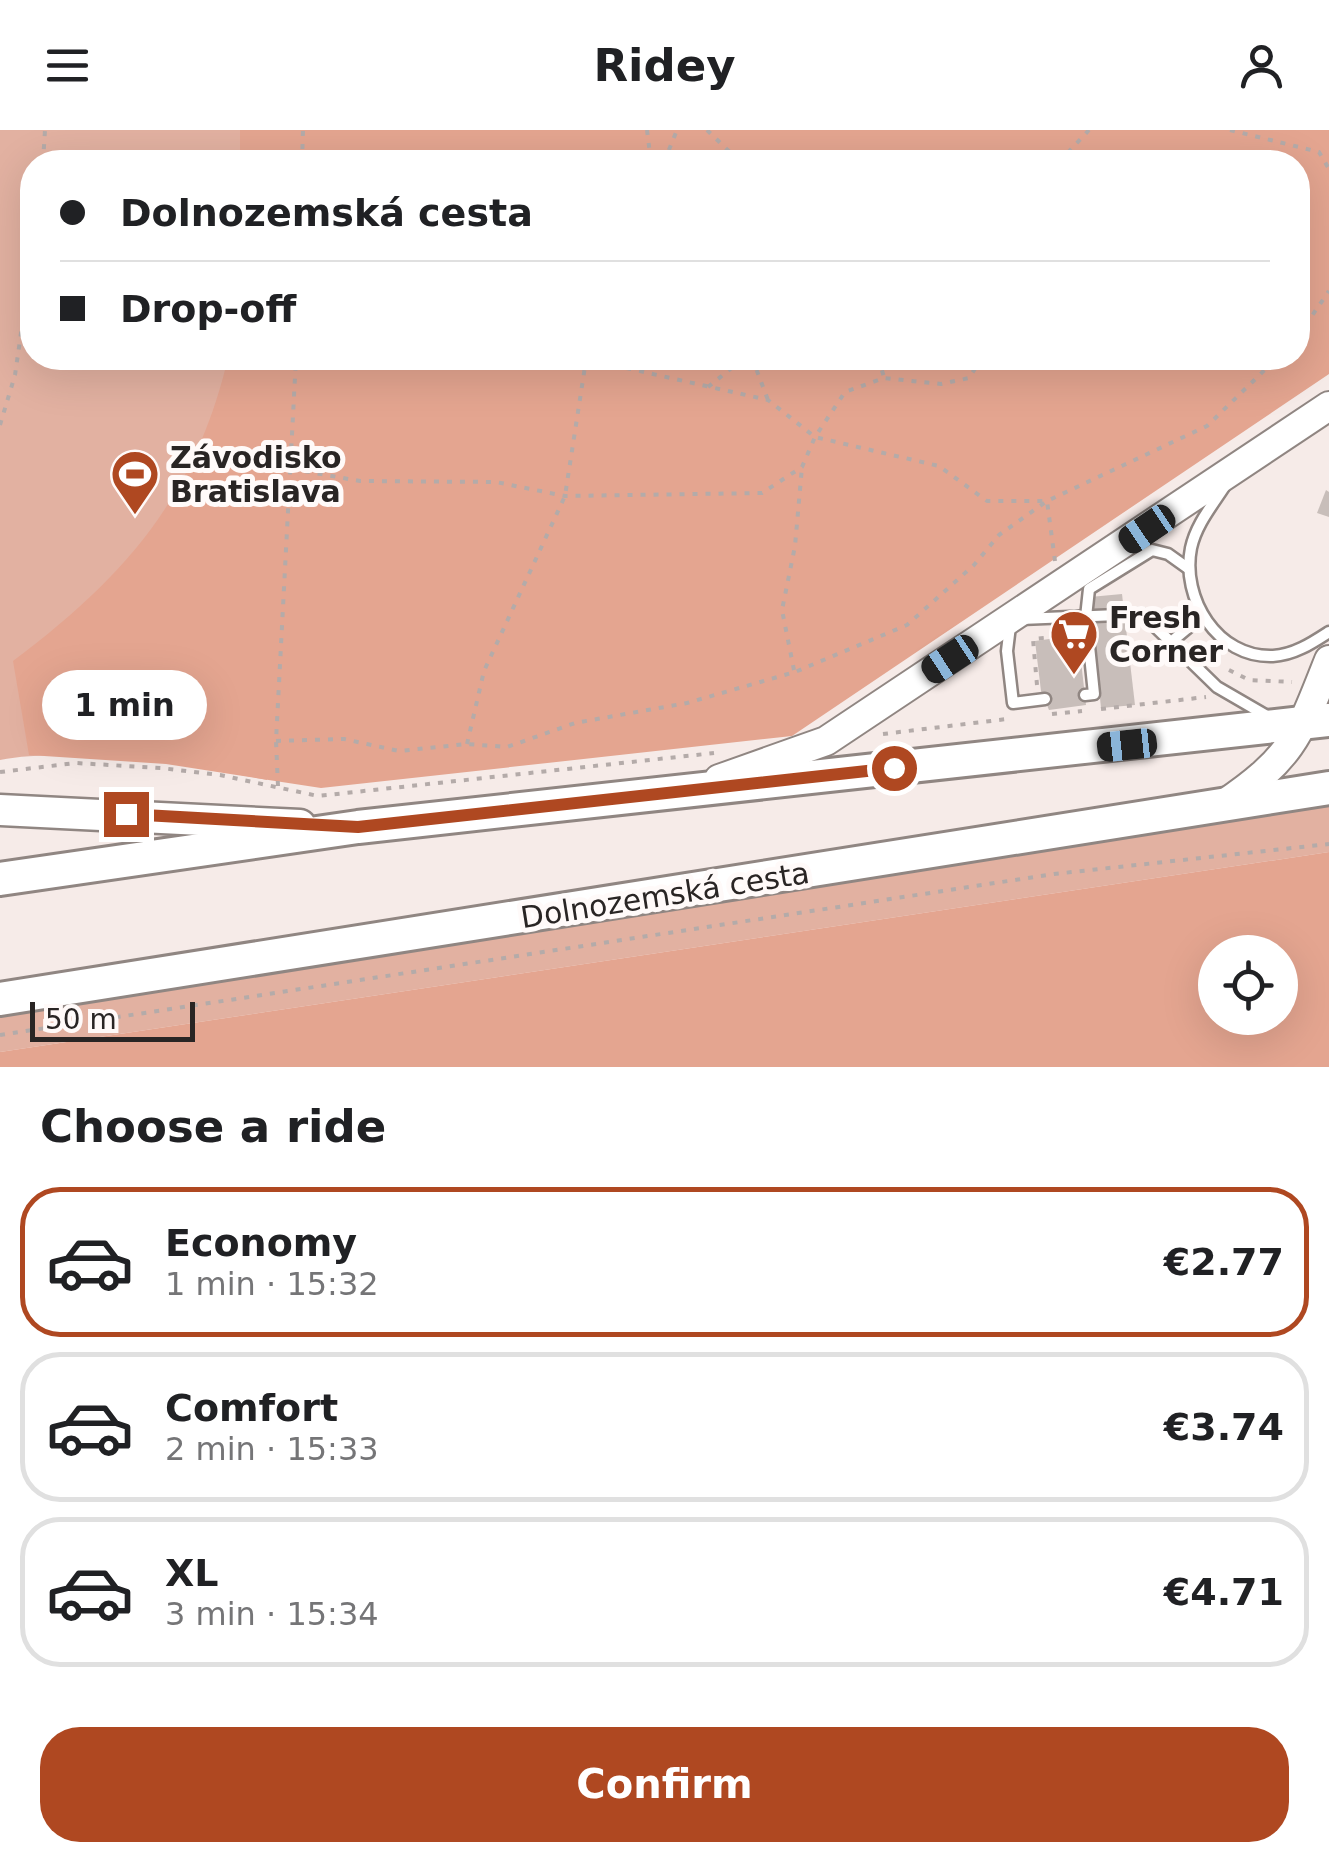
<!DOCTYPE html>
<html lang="en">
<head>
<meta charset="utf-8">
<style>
	:root { --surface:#fff; --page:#f2f2f2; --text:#202124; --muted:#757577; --line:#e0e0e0; --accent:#af4821 }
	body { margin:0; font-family:"DejaVu Sans",sans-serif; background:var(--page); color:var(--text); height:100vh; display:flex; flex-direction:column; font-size:38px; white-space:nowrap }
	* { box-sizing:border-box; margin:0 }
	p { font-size:32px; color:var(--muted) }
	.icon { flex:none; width:55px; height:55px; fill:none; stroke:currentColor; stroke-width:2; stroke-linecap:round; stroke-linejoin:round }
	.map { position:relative; height:937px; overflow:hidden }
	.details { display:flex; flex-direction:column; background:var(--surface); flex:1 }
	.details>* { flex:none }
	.guide { position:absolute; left:20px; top:20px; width:1290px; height:220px; border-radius:40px; box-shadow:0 10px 40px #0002; display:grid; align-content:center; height:220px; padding:0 40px; background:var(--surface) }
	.fabs { position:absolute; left:1198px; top:805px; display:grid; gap:20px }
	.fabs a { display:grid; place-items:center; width:100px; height:100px; border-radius:50%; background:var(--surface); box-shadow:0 10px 40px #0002; font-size:50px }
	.scale { position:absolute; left:30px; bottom:25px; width:165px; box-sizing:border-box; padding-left:10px; border:5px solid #292524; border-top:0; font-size:28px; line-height:35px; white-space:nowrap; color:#292524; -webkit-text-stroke:8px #fffaf9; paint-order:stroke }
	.end { position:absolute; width:45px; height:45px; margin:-22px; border:12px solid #af4821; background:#fff; box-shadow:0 0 0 5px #fff }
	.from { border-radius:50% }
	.bubble { position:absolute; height:70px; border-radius:35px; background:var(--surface); box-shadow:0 10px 40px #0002; font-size:32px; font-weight:700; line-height:70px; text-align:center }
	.car { position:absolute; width:30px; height:60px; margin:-30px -15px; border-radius:12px; box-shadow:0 0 8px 2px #0007; background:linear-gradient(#222 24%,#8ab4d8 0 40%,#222 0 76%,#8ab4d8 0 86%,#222 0) }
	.guide b { display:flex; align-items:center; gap:35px; height:95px; font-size:38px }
	.guide b+b { border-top:2px solid var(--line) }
	.guide i { width:25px; height:25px; background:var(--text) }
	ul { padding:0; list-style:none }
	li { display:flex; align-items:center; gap:30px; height:150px; margin:0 20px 15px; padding:0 20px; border:5px solid var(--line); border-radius:40px }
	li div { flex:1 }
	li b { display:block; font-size:38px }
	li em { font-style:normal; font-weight:700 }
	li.current { border-color:var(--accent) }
	li>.icon { width:90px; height:90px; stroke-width:1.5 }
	h2 { padding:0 40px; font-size:45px; line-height:120px }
	.action { display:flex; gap:20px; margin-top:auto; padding:20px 40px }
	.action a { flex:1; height:115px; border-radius:40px; background:var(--accent); color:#fff; font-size:40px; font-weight:700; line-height:115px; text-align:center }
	header { display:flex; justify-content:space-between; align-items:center; height:130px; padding:0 40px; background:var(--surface); font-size:45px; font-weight:700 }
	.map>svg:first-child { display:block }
	.green { fill:#e2b1a1 }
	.forest { fill:#e4a590; fill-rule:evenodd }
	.building { fill:#c8beba }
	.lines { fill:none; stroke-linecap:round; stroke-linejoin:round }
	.service-casing { stroke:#908682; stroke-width:15 }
	.tertiary-casing { stroke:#908682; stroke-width:32 }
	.secondary-casing { stroke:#908682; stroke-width:35 }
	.primary-casing { stroke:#908682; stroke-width:38 }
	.path { stroke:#b4aba9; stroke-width:4; stroke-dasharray:5 8; stroke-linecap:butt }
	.service { stroke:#fff; stroke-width:10 }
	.tertiary { stroke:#fff; stroke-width:28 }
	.secondary { stroke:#fff; stroke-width:30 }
	.primary { stroke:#fff; stroke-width:32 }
	.route { stroke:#af4821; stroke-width:12 }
	.labels { text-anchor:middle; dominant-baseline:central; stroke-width:10; stroke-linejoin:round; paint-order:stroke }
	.poi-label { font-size:30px; font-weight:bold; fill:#292524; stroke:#fffaf9; text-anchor:start }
	.street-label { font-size:30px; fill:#292524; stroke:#fffaf9 }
</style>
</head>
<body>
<header><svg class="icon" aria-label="menu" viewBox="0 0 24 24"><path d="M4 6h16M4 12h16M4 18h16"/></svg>Ridey<svg class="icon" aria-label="person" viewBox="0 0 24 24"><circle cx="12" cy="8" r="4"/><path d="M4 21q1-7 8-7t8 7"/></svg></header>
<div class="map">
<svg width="1329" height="937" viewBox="0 0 1329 937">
	<rect width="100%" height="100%" fill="#f6ebe8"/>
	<g class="green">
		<path d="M0,0H283L282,32H32V228H275L267,650C191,635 75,616 0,630Z"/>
		<path d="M1329,673V722L0,922V884Z"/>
	</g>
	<g class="forest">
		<path d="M240,0H1329V244L792,606L321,658L166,634L29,625L13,531C125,447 195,367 228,228H1298V32H240Z"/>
		<path d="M1329,722V937H0V922ZM1215,822H1280V888H1215Z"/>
	</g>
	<g class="building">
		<path d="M1326,360L1329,362V387L1317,383Z"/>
		<path d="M1122,464L1135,575L1101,578L1090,467Z"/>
		<path d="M1078,505L1086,575L1049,580L1041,561L1035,511Z"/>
	</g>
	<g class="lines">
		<g class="service-casing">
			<g id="service">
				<path d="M1224,357C1211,377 1196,395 1191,418C1181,468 1217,528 1273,526C1294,525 1312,513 1329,502"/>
				<path d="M1021,489L1142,484L1217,557L1267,586"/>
				<path d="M1010,496L1007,521L1013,573L1045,569"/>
				<path d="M1171,512L1202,486"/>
				<path d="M1085,565L1094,564L1086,487L1089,459L1152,420L1168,424L1189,439"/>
			</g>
		</g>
		<g class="tertiary-casing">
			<g id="tertiary">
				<path d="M719,649L826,611L1329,276"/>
				<path d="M1224,674C1293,627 1299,606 1329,530"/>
			</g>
		</g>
		<g class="secondary-casing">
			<path id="secondary" d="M0,680L300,695"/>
		</g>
		<g class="primary-casing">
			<g id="primary">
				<path d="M0,749L358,697L1329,590"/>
				<path d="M0,869L1329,658"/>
			</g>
		</g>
		<g class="path">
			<path d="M647,0L651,32"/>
			<path d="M707,0L737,29L758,32"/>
			<path d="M1230,0L1319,22L1329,39"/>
			<path d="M43,32L45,0"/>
			<path d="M302,32L303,0"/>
			<path d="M664,32L677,0"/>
			<path d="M1059,32L1089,0"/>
			<path d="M1298,206L1329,161"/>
			<path d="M752,228L768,270"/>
			<path d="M878,228L884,247"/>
			<path d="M708,257L744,228"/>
			<path d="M0,295L15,245L32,127"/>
			<path d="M292,339L360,351L496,352L565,366L762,363L802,337L815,307L845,262L884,248L941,254L969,248L982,228"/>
			<path d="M1055,431L1047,371L1207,296L1277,228"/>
			<path d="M794,540L782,480L795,416L802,337"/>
			<path d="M1229,540L1249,550L1292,552"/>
			<path d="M1037,555L1033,509L1071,505"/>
			<path d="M1101,579L1206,567"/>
			<path d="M1052,584L1082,581"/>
			<path d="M883,604L1007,589"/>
			<path d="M276,611L344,609L399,621L467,614L507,617L575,593L687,573L795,542L907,495L974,435L999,405L1047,371H987L939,336L815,307L768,270L582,228"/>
			<path d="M467,614L484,541L565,366L586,230"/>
			<path d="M0,642L76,633L161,638L220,645L318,666L714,623"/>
			<path d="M278,656L276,611L296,228"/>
			<path d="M0,905L1054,744L1329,714"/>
		</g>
		<use href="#service" class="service"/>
		<use href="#tertiary" class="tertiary"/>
		<use href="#secondary" class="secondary"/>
		<use href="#primary" class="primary"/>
	</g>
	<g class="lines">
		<path class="route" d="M126,684L358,697L894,638"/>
	</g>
	<defs>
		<g id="stadium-pin" transform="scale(2.5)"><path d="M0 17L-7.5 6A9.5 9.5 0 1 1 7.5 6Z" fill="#af4821" stroke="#fffaf9"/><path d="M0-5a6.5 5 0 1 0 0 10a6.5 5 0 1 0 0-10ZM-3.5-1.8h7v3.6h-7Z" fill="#fff"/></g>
		<g id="supermarket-pin" transform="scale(2.5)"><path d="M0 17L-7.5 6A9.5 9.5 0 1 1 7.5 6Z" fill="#af4821" stroke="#fffaf9"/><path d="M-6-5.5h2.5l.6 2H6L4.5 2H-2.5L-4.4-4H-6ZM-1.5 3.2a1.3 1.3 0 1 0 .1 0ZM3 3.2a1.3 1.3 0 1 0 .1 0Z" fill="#fff"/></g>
	</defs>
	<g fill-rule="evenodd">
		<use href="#stadium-pin" x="135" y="344"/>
		<use href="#supermarket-pin" x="1074" y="504"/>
	</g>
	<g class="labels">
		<g class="poi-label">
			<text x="170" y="327">Závodisko<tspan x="170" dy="34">Bratislava</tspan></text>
			<text x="1109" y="487">Fresh<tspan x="1109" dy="34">Corner</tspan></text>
		</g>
		<g class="street-label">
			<text transform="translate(665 765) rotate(-9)">Dolnozemská cesta</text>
		</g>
	</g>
</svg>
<div class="fabs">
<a><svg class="icon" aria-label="locate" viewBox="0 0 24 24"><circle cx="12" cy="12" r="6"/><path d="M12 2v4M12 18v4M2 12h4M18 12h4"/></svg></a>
</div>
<div class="scale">50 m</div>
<i class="end from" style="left:894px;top:638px"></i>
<i class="end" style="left:126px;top:684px"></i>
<div class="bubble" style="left:42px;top:540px;width:165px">1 min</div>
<i class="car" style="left:1147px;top:399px;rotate:236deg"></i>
<i class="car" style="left:950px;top:529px;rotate:237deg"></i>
<i class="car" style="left:1127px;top:615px;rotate:264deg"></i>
<div class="guide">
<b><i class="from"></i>Dolnozemská cesta</b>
<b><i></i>Drop-off</b>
</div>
</div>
<section class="details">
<h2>Choose a ride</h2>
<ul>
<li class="current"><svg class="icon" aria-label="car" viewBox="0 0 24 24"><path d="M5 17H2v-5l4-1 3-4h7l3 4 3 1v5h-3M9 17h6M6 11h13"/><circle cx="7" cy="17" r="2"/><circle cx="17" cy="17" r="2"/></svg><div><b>Economy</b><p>1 min · 15:32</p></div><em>€2.77</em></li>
<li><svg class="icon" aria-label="car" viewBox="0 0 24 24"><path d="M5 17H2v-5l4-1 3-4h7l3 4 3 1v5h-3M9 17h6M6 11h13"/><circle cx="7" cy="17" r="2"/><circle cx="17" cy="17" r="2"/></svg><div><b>Comfort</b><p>2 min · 15:33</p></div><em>€3.74</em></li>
<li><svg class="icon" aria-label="car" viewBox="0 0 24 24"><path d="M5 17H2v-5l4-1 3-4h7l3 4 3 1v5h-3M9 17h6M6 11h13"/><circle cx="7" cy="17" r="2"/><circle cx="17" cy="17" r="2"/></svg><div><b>XL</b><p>3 min · 15:34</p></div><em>€4.71</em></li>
</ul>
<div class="action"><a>Confirm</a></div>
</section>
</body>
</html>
